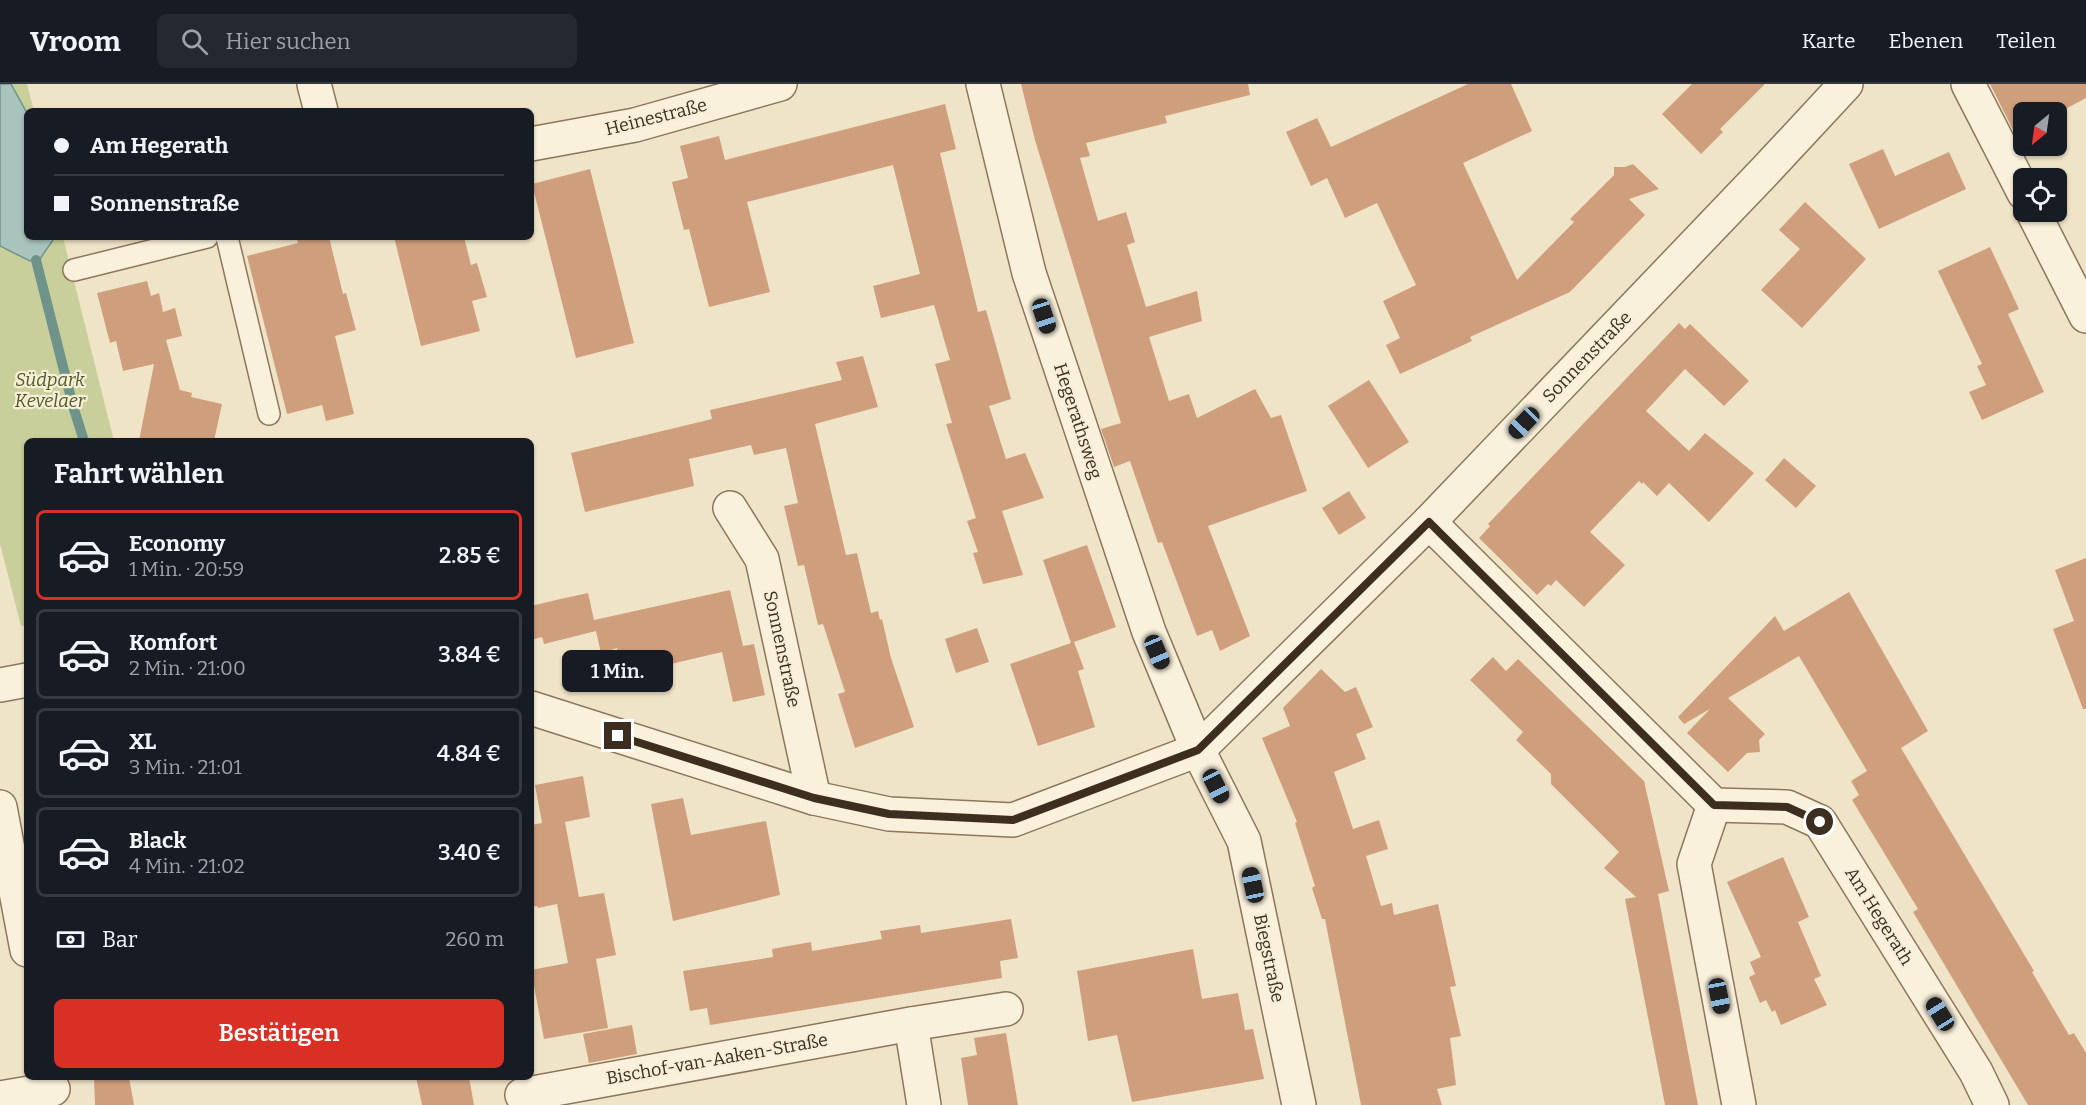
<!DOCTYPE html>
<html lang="de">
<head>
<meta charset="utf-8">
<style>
	:root { --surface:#171b24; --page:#242831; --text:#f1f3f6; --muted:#9ea1a6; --line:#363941; --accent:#d93025 }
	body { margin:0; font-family:Bitter,serif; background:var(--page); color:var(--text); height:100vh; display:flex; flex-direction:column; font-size:22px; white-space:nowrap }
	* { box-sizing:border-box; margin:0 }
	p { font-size:20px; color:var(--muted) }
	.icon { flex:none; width:33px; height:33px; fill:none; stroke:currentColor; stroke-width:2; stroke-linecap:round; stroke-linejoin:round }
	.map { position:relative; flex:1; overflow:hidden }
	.panel { position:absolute; left:24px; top:354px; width:510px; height:642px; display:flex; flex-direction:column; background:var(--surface); border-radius:9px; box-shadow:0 2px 4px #0004 }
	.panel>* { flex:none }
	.top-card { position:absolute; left:24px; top:24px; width:510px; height:132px; border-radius:9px; box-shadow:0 2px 4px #0004; display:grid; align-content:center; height:132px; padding:0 30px; background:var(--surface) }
	.needle { width:39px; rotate:209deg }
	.tools { position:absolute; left:2013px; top:18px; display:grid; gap:12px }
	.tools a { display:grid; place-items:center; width:54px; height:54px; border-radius:9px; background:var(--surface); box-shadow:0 2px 4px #0004; font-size:30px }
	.end { position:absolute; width:27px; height:27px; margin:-14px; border:8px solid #3d2e20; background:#fff; box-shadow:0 0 0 3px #fff }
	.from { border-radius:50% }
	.bubble { position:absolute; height:42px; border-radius:9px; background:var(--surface); box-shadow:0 2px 4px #0004; font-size:20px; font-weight:600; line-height:42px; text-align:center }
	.car { position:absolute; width:18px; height:36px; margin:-18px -9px; border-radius:8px; box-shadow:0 0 4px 2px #0007; background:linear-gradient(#222 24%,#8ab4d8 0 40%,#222 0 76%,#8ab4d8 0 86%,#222 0) }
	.top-card b { display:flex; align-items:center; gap:21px; height:57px; font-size:22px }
	.top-card b+b { border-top:2px solid var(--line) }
	.top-card i { width:15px; height:15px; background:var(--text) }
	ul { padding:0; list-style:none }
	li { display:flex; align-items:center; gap:18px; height:90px; margin:0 12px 9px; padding:0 18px; border:3px solid var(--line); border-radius:9px }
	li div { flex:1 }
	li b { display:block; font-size:22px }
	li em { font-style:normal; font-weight:600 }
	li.active { border-color:var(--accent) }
	li>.icon { width:54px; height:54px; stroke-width:1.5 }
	h2 { padding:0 30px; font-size:27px; line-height:72px }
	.pay { display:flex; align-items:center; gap:15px; height:66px; padding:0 30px; font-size:22px }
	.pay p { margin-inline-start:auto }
	.action { display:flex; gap:12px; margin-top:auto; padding:12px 30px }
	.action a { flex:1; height:69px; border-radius:9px; background:var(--accent); color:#fff; font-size:24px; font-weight:600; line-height:69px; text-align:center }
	header { display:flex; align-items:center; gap:36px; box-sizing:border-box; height:84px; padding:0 30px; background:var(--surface); border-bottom:2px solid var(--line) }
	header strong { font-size:28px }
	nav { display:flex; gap:33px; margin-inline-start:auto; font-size:21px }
	.search { width:420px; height:54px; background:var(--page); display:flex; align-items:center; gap:15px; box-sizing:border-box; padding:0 21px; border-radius:9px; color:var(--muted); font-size:22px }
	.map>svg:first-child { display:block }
	.green { fill:#c9cf9b }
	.water { fill:#a9c4bc; stroke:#6f938a; stroke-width:1.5 }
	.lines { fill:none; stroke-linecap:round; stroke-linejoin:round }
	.stream { stroke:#6f938a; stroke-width:10 }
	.building { fill:#cf9f7d }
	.service-casing { stroke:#8d765c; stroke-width:24 }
	.minor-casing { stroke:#8d765c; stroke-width:36 }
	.service { stroke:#faf1dc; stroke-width:21 }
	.minor { stroke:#faf1dc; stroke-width:33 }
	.route { stroke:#3d2e20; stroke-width:8 }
	.labels { text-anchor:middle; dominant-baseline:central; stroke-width:4.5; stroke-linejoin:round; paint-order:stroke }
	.street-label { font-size:18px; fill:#3d2e20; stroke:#f7eed8 }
	.park-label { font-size:18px; font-style:italic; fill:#4d5a26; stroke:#f7eed8 }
</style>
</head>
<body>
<header>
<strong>Vroom</strong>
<div class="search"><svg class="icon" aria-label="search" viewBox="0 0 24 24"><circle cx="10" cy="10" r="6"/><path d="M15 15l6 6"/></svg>Hier suchen</div>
<nav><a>Karte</a><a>Ebenen</a><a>Teilen</a></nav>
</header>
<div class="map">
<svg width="2086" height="1021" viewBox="0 0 2086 1021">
	<rect width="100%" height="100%" fill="#f0e4c8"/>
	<path class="green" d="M0,0H27L34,27H27V153H63L114,357H27V541L21,542L0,460Z"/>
	<path class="water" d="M0,0H11L27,29V153H55L40,175L30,177L0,162Z"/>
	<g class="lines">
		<path class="stream" d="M36,176L73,322L84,357"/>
	</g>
	<g class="building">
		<path d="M1021,0H1248L1250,11L1165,32L1167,39L1086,59L1090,72L1080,74L1098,137L1126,128L1135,158L1127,161L1146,223L1197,207L1202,237L1149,253L1169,317L1189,310L1197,334L1255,305L1271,334L1281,331L1307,407L1208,442L1250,552L1220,567L1212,546L1197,552L1162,458L1158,459L1130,377L1114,383L1101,345L1121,339L1035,56Z"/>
		<path d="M1468,0H1511L1532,47L1463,79L1517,196L1574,138L1570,135L1614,91V83H1625L1633,80L1659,105L1629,115L1645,131L1570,208L1470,253L1472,257L1400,290L1386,261L1400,254L1383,217L1416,201L1400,168L1377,119L1345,134L1327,94L1311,102L1286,48L1317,34L1331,63Z"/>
		<path d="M1692,0H1765L1720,45L1723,48L1701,70L1662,30Z"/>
		<path d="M1990,0H2086V14L2056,30V28H2024V48L2016,52Z"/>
		<path d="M945,20L956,65L940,69L978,228L986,226L1011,315L989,322L1006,375L1025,369L1044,414L1002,427L1023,491L983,500L973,469L978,468L967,437L976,434L946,340L952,339L935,280L950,276L934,221L881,234L873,202L920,190L893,81L747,118L770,208L709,223L689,145L684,146L672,98L688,94L680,62L719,52L725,76Z"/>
		<path d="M1883,65L1895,92L1949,68L1966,105L1879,145L1849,80Z"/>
		<path d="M590,85L634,259L576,274L532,100Z"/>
		<path d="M1805,118L1866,175L1802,244L1761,206L1800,165L1779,146Z"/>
		<path d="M296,153H329L343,210L346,209L356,246L335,252L354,330L326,337L322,321L287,330L247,172L298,159Z"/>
		<path d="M394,153H464L471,181L477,179L487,213L472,217L480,247L421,262Z"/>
		<path d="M1990,163L2019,225L2008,230L2044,308L1982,336L1969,308L1986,301L1977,282L1982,280L1938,187Z"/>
		<path d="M147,197L151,212L159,209L163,228L175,224L182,252L166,256L180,306L192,309L191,313L222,320L214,357H139L154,280L123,287L116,257L110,259L97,209Z"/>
		<path d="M1679,239L1685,245L1690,240L1749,297L1724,322L1685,285L1646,327L1689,367L1705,349L1754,389L1709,438L1669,399L1657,412L1643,398L1642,400L1639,397L1590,448L1625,481L1584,523L1556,496L1551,502L1548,500L1537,511L1479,454L1490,442L1488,440Z"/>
		<path d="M863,272L878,323L815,340L846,471L857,469L871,529L878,527L880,536L882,535L891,574L914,643L855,664L838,610L845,608L823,540L818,541L804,481L798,482L784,422L798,419L786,364L754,371L751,361L689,375L694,402L585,428L571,369L712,335L710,326L842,296L836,278Z"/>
		<path d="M1369,296L1409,358L1368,384L1328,322Z"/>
		<path d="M1784,374L1816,402L1796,424L1765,396Z"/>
		<path d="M1349,407L1366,434L1339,451L1322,424Z"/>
		<path d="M1087,461L1116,543L1074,558L1084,585L1078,587L1095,643L1038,662L1010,580L1071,559L1043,476Z"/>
		<path d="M2086,474V625H2083L2053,545L2074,537L2055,486Z"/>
		<path d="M730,506L743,562L754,560L765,611L733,618L722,568L624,591L617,564L601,569L596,547L544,560L542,553L531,556V522L556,516L588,509L594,536Z"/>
		<path d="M1849,508L1928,647L1901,664L2034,887L2032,888L2069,951L2074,949L2086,969V1021H2028L1913,828L1918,825L1852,716L1859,711L1851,697L1867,687L1799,572L1728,614L1765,650L1759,656L1760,668L1747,669L1728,688L1687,649L1710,625L1684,640L1678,633L1775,532L1784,547Z"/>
		<path d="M977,544L989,578L956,589L945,555Z"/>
		<path d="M1493,573L1506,587L1518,575L1644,697L1669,807L1658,810L1698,1021H1665L1625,815L1636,813L1604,784L1619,768L1551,700V690L1516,656L1523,648L1470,596Z"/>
		<path d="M1321,585L1345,608L1356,603L1373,643L1356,650L1366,675L1334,688L1353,745L1379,736L1388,765L1366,772L1381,822L1392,819L1394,831L1438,820L1456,902L1450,903L1461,952L1450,954L1456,1001L1437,1005L1442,1021H1361L1325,835H1322L1312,804L1315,802L1295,739L1297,738L1262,654L1290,642L1283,624Z"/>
		<path d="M583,692L590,733L565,738L579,813L604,809L616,871L596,875L608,944L544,955L531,886L568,879L557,820L538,824L537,822L531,823V741L542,739L535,701Z"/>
		<path d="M683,714L691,751L766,737L780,811L673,837L651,720Z"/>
		<path d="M1783,773L1809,833L1798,838L1821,892L1814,895L1827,921L1781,941L1775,926L1772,928L1766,916L1760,919L1749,893L1755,890L1750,878L1761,873L1727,798Z"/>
		<path d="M1011,835L1018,874L1000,877L1002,894L710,941L707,924L690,927L683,887L773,873L772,865L811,858L812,867L882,855L880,847L920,841L921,849Z"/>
		<path d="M1193,865L1202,915L1238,909L1245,946L1253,945L1264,995L1132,1018L1117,951L1088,957L1077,887Z"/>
		<path d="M632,941L637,970L589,979L583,950Z"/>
		<path d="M1006,949L1018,1021H968L961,974L977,971L974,954Z"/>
		<path d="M94,993H129L134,1021H95Z"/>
		<path d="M416,993H469L474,1021H422Z"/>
	</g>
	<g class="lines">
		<g class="service-casing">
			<g id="service">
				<path d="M227,153L269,330"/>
				<path d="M74,186L207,153"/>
			</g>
		</g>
		<g class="minor-casing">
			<g id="minor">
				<path d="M314,0L321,27"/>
				<path d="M983,0L1029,189L1149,548L1198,666L1244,757L1299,1021"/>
				<path d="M1968,0L2024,109"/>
				<path d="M531,60L635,41L780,0"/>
				<path d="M2033,128L2086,232"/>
				<path d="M730,424L762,475L814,714"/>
				<path d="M1429,438L1714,721L1787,723L1820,738L1976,988L1992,1021"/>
				<path d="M0,601L27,596"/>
				<path d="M531,624L814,714L889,730L1013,736L1198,666L1429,438L1766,86L1846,0"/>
				<path d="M1714,721L1694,780L1739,1021"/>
				<path d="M0,723L27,866"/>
				<path d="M911,940L924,1021"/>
				<path d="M522,1011L911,940L1006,925"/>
				<path d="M0,1014L53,1005"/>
			</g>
		</g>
		<use href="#service" class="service"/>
		<use href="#minor" class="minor"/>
	</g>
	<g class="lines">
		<path class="route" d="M618,652L814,714L889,730L1013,736L1198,666L1429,438L1714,721L1787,723L1820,738"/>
	</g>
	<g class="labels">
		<g class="street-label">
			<text transform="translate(656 33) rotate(-14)">Heinestraße</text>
			<text transform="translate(1587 273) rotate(-46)">Sonnenstraße</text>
			<text transform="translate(1078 337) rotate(72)">Hegerathsweg</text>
			<text transform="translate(782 565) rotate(78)">Sonnenstraße</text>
			<text transform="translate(1879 832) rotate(58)">Am Hegerath</text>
			<text transform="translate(1269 874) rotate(78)">Biegstraße</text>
			<text transform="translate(717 975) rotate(-10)">Bischof-van-Aaken-Straße</text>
		</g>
		<g class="park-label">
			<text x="50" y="296">Südpark<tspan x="50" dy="21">Kevelaer</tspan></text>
		</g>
	</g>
</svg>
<div class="tools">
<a><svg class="needle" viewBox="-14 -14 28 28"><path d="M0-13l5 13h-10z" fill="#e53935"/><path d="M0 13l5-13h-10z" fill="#9ea1a6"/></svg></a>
<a><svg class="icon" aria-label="locate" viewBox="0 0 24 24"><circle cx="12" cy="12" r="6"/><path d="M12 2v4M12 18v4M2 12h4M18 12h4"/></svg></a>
</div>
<i class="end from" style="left:1820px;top:738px"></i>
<i class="end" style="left:618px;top:652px"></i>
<div class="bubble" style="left:562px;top:566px;width:111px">1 Min.</div>
<i class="car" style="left:1044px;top:232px;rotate:162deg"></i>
<i class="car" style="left:1524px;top:339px;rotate:224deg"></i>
<i class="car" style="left:1157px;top:568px;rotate:157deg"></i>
<i class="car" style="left:1216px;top:702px;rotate:153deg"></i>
<i class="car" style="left:1253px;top:801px;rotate:348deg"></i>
<i class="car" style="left:1719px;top:912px;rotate:169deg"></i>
<i class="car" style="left:1940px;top:930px;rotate:328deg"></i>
<div class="top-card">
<b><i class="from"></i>Am Hegerath</b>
<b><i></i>Sonnenstraße</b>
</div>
<section class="panel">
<h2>Fahrt wählen</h2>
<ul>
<li class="active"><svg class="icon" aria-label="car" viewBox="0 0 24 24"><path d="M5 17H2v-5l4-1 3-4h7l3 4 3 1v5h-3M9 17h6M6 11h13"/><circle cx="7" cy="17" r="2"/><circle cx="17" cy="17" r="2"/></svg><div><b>Economy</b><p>1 Min. · 20:59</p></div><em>2.85 €</em></li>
<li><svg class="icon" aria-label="car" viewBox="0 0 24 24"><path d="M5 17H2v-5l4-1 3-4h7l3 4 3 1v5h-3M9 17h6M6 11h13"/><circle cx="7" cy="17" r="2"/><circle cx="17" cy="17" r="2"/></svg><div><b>Komfort</b><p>2 Min. · 21:00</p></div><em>3.84 €</em></li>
<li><svg class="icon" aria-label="car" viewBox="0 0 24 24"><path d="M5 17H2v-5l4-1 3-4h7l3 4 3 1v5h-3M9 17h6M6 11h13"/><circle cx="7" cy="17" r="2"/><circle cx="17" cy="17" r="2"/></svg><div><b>XL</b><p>3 Min. · 21:01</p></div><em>4.84 €</em></li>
<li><svg class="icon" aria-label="car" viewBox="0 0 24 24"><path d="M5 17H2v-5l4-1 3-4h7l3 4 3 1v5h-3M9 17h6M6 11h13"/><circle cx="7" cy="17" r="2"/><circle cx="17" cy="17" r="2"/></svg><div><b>Black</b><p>4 Min. · 21:02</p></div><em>3.40 €</em></li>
</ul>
<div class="pay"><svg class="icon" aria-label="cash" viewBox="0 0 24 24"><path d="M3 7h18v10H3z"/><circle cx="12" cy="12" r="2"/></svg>Bar<p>260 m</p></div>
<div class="action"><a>Bestätigen</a></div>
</section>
</div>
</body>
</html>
